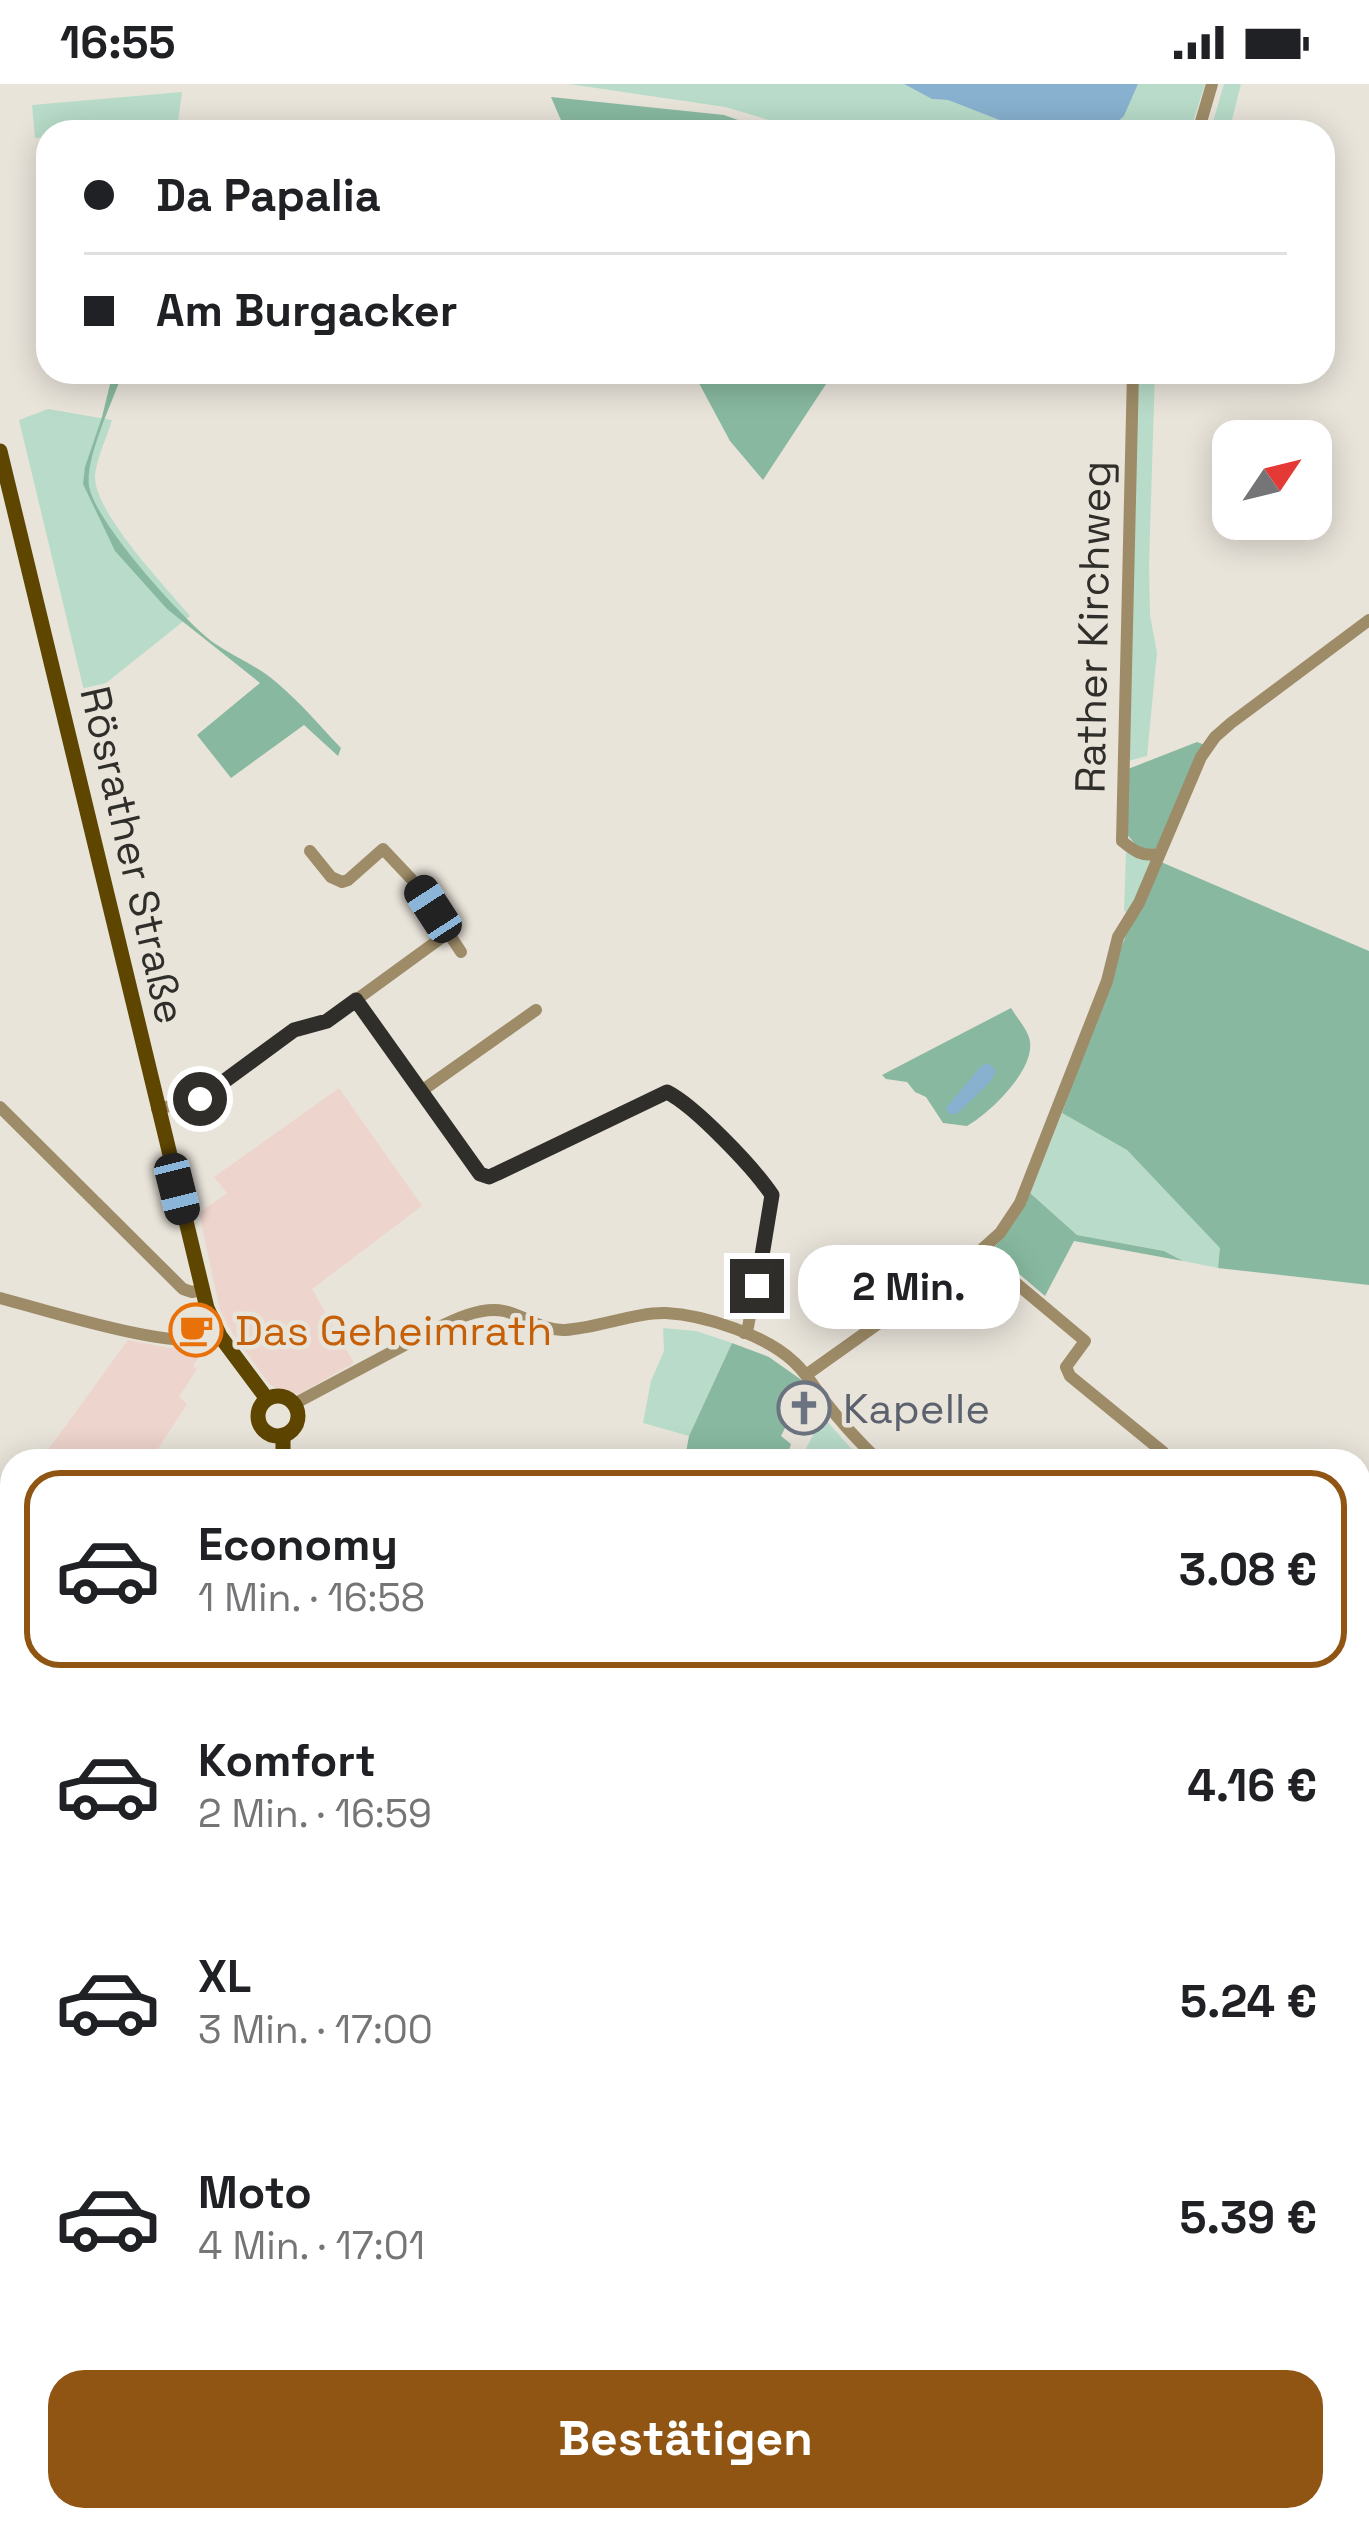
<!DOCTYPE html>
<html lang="de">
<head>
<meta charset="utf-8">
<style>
	:root { --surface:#fff; --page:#f2f2f2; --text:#202124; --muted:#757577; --line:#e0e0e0; --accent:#905413 }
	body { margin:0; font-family:"Space Grotesk",sans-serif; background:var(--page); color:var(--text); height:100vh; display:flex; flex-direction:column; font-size:45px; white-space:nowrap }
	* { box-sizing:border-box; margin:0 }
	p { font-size:39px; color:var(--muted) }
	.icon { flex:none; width:66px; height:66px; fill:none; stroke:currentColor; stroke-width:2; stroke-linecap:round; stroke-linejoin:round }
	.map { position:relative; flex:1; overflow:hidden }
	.details { position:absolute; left:0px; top:1365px; width:1371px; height:1083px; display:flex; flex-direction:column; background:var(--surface); border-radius:36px 36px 0 0; box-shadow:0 6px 30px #0003 }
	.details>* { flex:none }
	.guide { position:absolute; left:36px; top:36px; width:1299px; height:264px; border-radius:36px; box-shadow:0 6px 30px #0003; display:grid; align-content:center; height:264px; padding:0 48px; background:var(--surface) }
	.needle { width:78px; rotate:55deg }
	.fabs { position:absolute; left:1212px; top:336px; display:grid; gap:24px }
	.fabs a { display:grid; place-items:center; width:120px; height:120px; border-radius:24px; background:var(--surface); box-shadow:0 6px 30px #0003; font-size:60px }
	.end { position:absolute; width:54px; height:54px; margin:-27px; border:15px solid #302e2a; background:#fff; box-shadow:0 0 0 6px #fff }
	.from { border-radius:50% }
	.bubble { position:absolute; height:84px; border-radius:36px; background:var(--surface); box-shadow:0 6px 30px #0003; font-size:39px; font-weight:600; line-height:84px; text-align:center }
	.car { position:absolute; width:36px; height:72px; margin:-36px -18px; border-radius:15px; box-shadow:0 0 9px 3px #0007; background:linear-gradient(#222 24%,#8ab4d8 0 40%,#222 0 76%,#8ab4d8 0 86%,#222 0) }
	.guide b { display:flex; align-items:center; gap:42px; height:114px; font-size:45px }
	.guide b+b { border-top:3px solid var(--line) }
	.guide i { width:30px; height:30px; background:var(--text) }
	ul { padding:21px 0 0; list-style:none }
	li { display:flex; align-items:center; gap:36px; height:198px; margin:0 24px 18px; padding:0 24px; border:6px solid transparent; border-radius:36px }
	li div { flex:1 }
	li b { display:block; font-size:45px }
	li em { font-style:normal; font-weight:600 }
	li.on { border-color:var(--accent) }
	li>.icon { width:108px; height:108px; stroke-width:1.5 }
	.cta { display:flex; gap:24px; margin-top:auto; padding:24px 48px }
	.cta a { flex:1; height:138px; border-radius:36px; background:var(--accent); color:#fff; font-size:48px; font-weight:600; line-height:138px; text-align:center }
	.status { display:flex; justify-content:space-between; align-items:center; height:84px; padding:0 60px; background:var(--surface); direction:ltr }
	.status svg { height:33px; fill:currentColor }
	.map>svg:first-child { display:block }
	.commercial { fill:#edd4cc }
	.green { fill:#b8dcc9 }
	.forest { fill:#88b9a0 }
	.water { fill:#87b1cf }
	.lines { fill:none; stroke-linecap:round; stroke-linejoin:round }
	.minor { stroke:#9e8c68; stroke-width:12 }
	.major { stroke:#5e4500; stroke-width:15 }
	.highway { stroke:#3d3012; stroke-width:18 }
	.tram { stroke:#4e4b46; stroke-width:3 }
	.route { stroke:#302e2a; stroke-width:15 }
	.labels { text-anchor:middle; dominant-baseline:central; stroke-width:9; stroke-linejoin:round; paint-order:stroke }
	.street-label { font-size:42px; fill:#302e2a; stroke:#e9e4da }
	.food-label { font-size:42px; fill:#c56008; stroke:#e9e4da; text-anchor:start }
	.worship-label { font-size:42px; fill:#5b616d; stroke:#e9e4da; text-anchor:start }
</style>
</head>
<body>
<div class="status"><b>16:55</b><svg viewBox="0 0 49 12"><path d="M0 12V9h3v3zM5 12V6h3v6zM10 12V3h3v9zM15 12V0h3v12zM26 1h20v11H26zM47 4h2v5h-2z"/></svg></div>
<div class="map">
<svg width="1369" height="2447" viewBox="0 0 1369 2447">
	<rect width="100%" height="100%" fill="#e9e4da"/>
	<g class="commercial">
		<path d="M339,1004L422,1122L312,1205L354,1279L299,1310L285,1308L270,1301L233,1250L220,1226L199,1129L227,1109L214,1093Z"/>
		<path d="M128,1256L170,1264L185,1261L199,1272L193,1282L197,1285L179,1313L187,1320L150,1377H40Z"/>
	</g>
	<g class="green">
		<path d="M569,0H904L932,15L948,16L1030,48H810L725,23Z"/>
		<path d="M1138,0H1205L1190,48H1106L1124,32Z"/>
		<path d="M1224,0H1241L1229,48H1210Z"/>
		<path d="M182,8L178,38L91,48H48V53L35,54L32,21Z"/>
		<path d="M1138,288H1155L1149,480L1150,531L1157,569L1147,672L1128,677Z"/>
		<path d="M48,325L112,336C107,353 97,373 95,391C93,428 166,503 190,532L86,615L19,336Z"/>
		<path d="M1126,768L1142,775L1153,776L1129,829L1124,827Z"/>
		<path d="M1062,1029L1127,1066L1221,1164L1218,1184L1183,1177L1164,1167L1077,1151L1030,1109Z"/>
		<path d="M663,1244L696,1247L732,1259L689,1352L643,1339L651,1297L664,1267Z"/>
		<path d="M823,1333L859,1373L863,1377H799Z"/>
		<path d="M12,2068V2235L0,2219V2082Z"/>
		<path d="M197,2436H373L380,2447H204Z"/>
	</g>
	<g class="forest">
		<path d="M551,13L724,31L772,48H566Z"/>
		<path d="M113,288H123C113,316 85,375 89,402C95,438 183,536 214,559C234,573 258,582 276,598C300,618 320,642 341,664L338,672L304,641L231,694L197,651L260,599L167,525L115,467L83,400L85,383L102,333Z"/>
		<path d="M693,288H834L763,396L730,357Z"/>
		<path d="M1197,658L1205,661L1157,763L1153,766L1139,765L1126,749L1128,685Z"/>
		<path d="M1161,778L1369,867V1201L1218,1184L1220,1164L1127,1066L1062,1029L1128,845Z"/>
		<path d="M1011,924C1017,934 1029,947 1030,958C1034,987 989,1030 967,1042L943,1039L926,1013L915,1008L907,998L886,995L882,991Z"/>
		<path d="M1030,1109L1077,1151L1164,1167L1183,1177L1074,1157L1045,1212L991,1166C1009,1150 1019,1130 1030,1109Z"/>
		<path d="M732,1259L769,1273L803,1297L794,1326L781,1352L791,1360L786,1377H687L685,1374L689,1352Z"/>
		<path d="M1369,1501V1597L1359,1590V1522Z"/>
	</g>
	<g class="water">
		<path d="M904,0H1138L1124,32L1106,48H1030L948,16L932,15Z"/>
		<path d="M989,979L996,987L990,998L957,1030H949L946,1024L981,982Z"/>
	</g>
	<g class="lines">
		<g class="minor">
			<path d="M1198,48L1212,0"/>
			<path d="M1133,288L1122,757C1134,767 1142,773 1159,770"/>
			<path d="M310,767L331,793L342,798L348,796L383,765L417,801L461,868"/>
			<path d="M355,916L480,1090L489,1092L498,1089L667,1008C695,1022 755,1084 773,1111L748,1243L744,1249"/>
			<path d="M420,1008L536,926"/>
			<path d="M0,1023L183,1205L192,1208L202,1206"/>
			<path d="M157,1025L200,1015L294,947L327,937L448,849"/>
			<path d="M979,1168L1085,1257L1066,1283L1070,1292L1163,1368L1168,1377"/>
			<path d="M0,1214C43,1225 185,1271 220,1252"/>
			<path d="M806,1291L979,1168L1000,1149L1020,1119L1107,897L1118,853L1139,819L1201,673L1215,653L1231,639L1369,536"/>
			<path d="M294,1320L433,1246C453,1236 481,1222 504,1227C526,1232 542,1247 565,1246C598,1244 636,1228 666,1229C704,1231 766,1251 794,1278C806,1289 814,1302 823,1315C840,1337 859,1358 879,1377"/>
			<path d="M0,1413L12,1423"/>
			<path d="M0,1585L12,1569"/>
			<path d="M0,1594L4,1606L0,1616"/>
			<path d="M0,1806L12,1799"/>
			<path d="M1359,1879L1369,1882"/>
			<path d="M1359,2005L1369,2012"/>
			<path d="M1359,2272L1369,2279"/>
			<path d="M1081,2436L1096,2447"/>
			<path d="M1257,2436L1273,2447"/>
			<path d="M522,2447L532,2436"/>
			<path d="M820,2447L839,2440"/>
			<path d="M1025,2447L1030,2436"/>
		</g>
		<g class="major">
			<path d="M0,367L207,1224L220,1252L267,1315"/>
			<circle cx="278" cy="1332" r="20"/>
			<path d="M283,1351V1377"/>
			<path d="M0,1953L12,1943"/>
			<path d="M798,2436L802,2447"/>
		</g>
		<g class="highway">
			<path d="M0,2255L12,2271"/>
			<path d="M0,2301L12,2317"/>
			<path d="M99,2436L107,2447"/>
			<path d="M132,2436L140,2447"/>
		</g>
		<g class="tram">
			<path d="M0,1873L12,1898"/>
			<path d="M398,2436L405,2447"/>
		</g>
	</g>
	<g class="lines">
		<path class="route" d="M200,1015L294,946L327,937L356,916L480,1090L489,1093L498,1089L667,1008C695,1022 754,1084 772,1111L757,1202"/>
	</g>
	<defs>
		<g id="cafe-ring" transform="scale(2.7)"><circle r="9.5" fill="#e9e4da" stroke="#e8710a" stroke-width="1.5"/><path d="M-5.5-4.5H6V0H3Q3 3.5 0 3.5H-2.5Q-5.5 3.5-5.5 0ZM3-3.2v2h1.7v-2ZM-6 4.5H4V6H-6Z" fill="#e8710a"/></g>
		<g id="church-ring" transform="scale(2.7)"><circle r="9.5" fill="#e9e4da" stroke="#6b7280" stroke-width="1.5"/><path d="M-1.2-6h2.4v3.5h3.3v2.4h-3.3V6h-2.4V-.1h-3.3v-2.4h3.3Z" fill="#6b7280"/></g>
	</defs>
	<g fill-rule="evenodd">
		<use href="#cafe-ring" x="196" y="1246"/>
		<use href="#church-ring" x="804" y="1324"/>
	</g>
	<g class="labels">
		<g class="street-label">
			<text transform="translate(1093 543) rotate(-89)">Rather Kirchweg</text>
			<text transform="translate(133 771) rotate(77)">Rösrather Straße</text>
		</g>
		<g class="food-label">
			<text x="235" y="1246">Das Geheimrath</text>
		</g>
		<g class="worship-label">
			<text x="843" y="1324">Kapelle</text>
		</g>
	</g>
</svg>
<div class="fabs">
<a><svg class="needle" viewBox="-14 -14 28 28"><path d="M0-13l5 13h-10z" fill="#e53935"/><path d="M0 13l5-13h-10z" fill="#757577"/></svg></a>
</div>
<i class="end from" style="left:200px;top:1015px"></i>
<i class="end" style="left:757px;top:1202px"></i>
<div class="bubble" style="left:798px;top:1161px;width:222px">2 Min.</div>
<i class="car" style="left:433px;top:825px;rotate:327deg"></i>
<i class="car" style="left:177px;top:1105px;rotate:166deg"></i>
<div class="guide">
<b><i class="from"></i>Da Papalia</b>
<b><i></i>Am Burgacker</b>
</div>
<section class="details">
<ul>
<li class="on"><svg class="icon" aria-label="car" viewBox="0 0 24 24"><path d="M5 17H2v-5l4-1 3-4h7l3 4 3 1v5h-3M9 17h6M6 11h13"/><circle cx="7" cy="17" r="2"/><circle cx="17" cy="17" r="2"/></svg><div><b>Economy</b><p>1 Min. · 16:58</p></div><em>3.08 €</em></li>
<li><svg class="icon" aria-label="car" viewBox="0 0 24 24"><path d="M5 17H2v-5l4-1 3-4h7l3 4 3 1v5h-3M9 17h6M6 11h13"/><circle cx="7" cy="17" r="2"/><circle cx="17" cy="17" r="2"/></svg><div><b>Komfort</b><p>2 Min. · 16:59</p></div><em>4.16 €</em></li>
<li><svg class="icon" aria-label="car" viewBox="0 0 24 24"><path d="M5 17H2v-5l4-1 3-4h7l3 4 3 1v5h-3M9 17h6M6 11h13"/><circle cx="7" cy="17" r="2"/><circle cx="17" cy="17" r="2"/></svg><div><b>XL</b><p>3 Min. · 17:00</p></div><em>5.24 €</em></li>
<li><svg class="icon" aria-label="car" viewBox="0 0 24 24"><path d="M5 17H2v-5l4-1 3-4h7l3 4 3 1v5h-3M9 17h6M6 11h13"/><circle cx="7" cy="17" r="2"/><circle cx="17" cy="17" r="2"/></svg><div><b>Moto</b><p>4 Min. · 17:01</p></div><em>5.39 €</em></li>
</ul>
<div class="cta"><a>Bestätigen</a></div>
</section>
</div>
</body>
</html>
